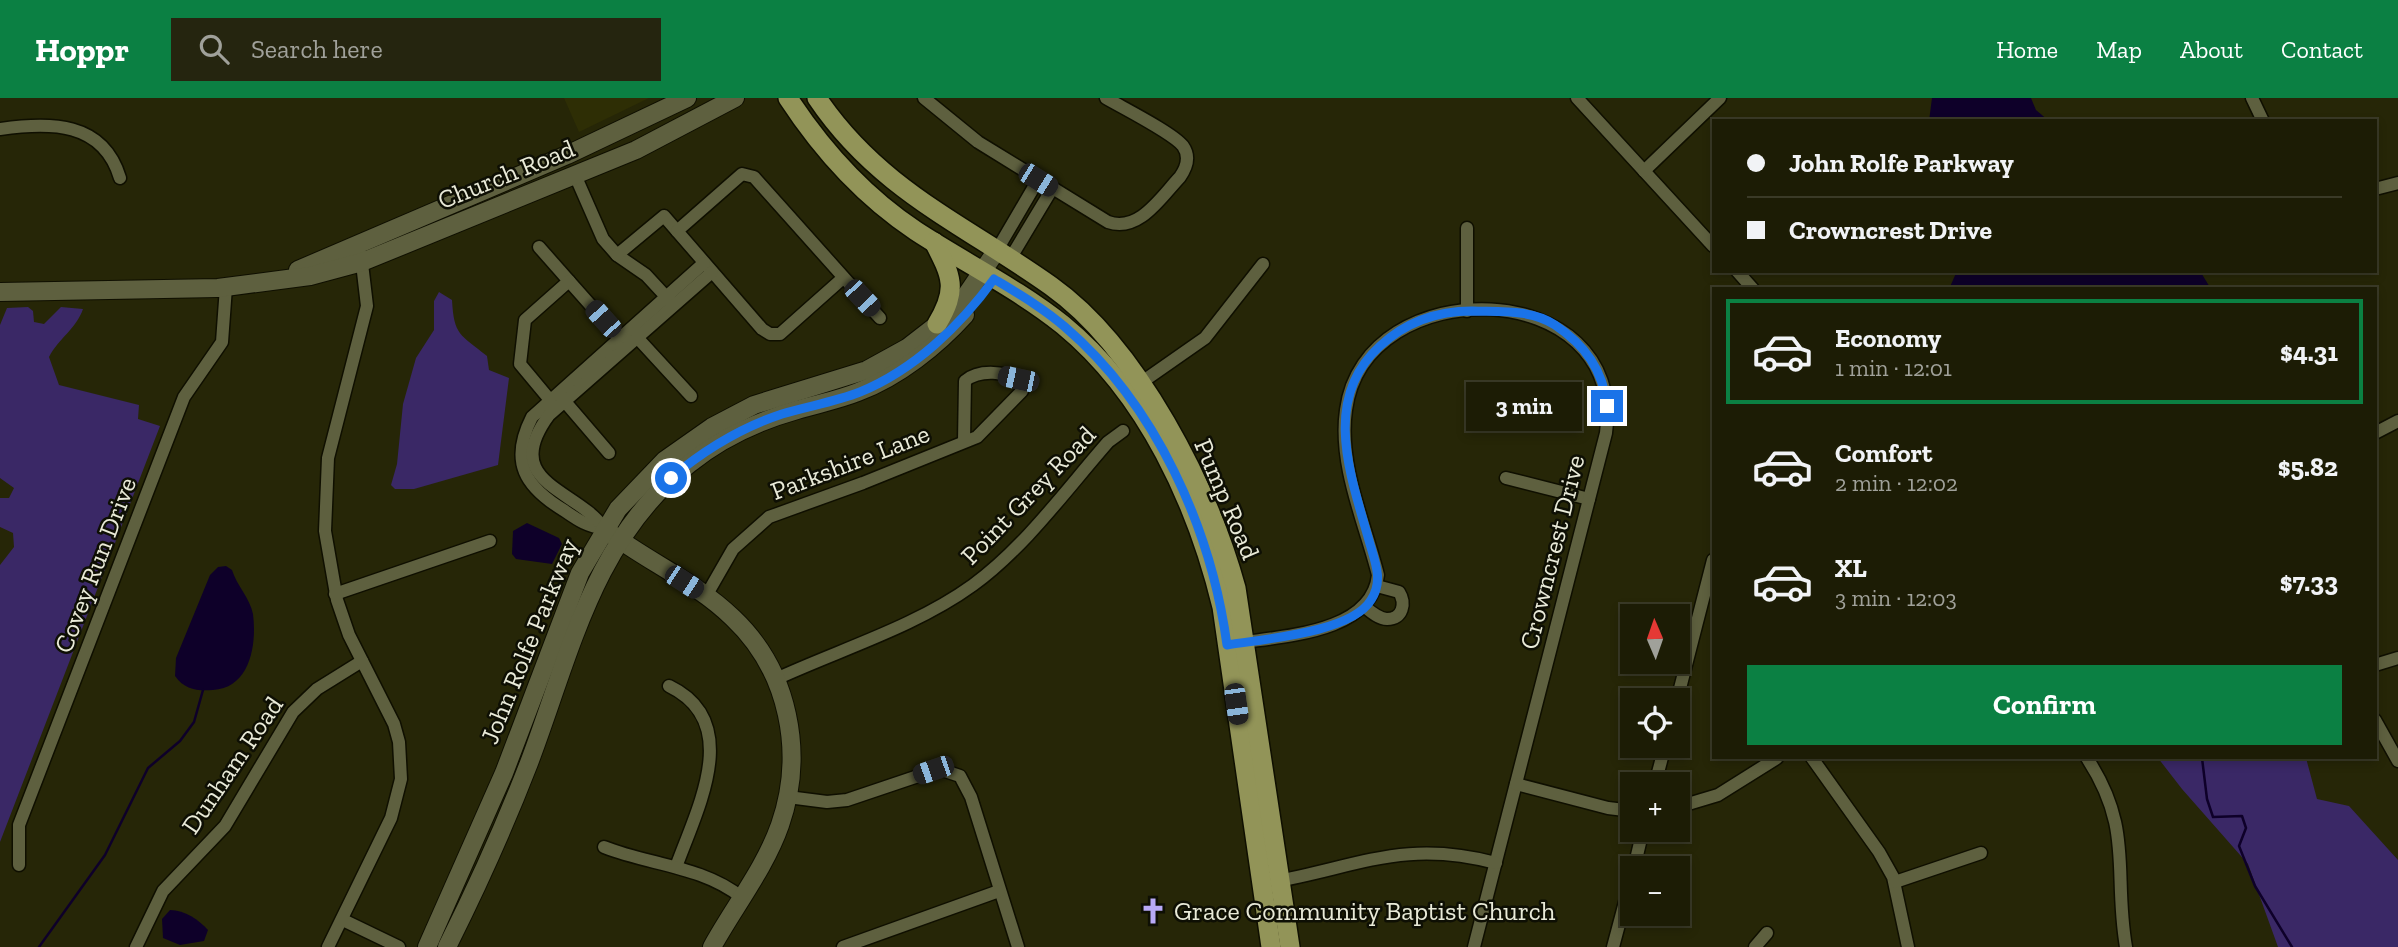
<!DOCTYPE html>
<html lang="en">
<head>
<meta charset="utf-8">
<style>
	:root { --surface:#1c1c05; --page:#25250f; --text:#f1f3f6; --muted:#a0a19a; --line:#3a3a27; --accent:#0b8043 }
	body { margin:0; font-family:"Zilla Slab",serif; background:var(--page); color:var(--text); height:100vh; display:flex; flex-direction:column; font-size:26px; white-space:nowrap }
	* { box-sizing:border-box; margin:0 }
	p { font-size:23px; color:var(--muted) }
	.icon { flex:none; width:38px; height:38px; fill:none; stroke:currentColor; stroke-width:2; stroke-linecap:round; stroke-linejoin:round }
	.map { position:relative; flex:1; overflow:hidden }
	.drawer { position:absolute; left:1712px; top:189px; width:665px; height:472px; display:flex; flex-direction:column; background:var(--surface); border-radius:0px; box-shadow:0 4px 10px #0003,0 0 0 2px var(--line) }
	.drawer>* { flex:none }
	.top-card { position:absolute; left:1712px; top:21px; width:665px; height:154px; border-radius:0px; box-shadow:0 4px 10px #0003,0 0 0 2px var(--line); display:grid; align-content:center; height:154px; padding:0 35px; background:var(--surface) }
	.needle { width:46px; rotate:358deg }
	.controls { position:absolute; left:1620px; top:506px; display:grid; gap:14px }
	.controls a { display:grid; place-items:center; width:70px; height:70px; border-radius:0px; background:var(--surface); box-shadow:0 4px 10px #0003,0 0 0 2px var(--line); font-size:35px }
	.end { position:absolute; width:32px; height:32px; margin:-16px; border:9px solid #1a73e8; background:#fff; box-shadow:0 0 0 4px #fff }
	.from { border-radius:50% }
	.bubble { position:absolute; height:49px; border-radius:0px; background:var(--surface); box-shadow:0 4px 10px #0003,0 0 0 2px var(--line); font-size:23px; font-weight:700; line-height:49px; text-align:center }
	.car { position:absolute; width:21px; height:42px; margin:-21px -10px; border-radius:9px; box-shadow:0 0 5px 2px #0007; background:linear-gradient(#222 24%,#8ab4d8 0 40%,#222 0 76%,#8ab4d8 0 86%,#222 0) }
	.top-card b { display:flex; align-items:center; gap:24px; height:66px; font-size:26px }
	.top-card b+b { border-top:2px solid var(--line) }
	.top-card i { width:18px; height:18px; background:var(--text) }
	ul { padding:12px 0 0; list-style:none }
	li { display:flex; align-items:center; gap:21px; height:105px; margin:0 14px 10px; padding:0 21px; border:4px solid transparent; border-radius:0px }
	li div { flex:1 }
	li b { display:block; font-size:26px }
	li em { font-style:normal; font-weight:700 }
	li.selected { border-color:var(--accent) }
	li>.icon { width:63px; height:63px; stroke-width:1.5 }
	.button { display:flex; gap:14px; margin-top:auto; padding:14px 35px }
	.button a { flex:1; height:80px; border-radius:0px; background:var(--accent); color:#fff; font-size:28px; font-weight:700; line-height:80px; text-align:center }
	header { display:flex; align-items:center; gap:42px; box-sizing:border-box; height:98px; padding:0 35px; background:var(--accent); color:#fff }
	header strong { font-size:33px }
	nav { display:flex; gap:38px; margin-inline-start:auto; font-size:24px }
	.search { width:490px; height:63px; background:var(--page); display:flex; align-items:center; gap:18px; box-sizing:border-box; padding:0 24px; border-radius:0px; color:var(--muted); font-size:26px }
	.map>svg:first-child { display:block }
	.built { fill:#2e2e05 }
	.green { fill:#3a2866 }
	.water { fill:#0e0029 }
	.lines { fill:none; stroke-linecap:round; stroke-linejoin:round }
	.stream { stroke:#0e0029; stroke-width:2.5 }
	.street-casing { stroke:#0f0f00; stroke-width:15 }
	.secondary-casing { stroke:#0f0f00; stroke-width:20 }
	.primary-casing { stroke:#0f0f00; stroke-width:22 }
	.street { stroke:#5e603f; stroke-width:12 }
	.secondary { stroke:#5e603f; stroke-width:18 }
	.primary { stroke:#929458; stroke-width:19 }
	.route { stroke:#1a73e8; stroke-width:9 }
	.labels { text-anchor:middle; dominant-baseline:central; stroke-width:5; stroke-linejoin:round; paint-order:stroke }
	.street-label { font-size:26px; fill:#e9ead8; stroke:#0e0f04 }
	.poi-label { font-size:26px; fill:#e9ead8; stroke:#0e0f04; text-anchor:start }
</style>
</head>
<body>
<header>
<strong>Hoppr</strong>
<div class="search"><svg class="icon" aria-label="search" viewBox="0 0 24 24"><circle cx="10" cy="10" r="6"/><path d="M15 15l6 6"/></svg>Search here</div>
<nav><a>Home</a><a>Map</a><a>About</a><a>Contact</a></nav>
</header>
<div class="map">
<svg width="2398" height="849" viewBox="0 0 2398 849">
	<rect width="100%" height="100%" fill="#262607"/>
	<path class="built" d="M564,0H649L579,34Z"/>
	<g class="green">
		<path d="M439,194L452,202C454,238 460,236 487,258L489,272L509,280L498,367L414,391H395L391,387L397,366L403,306L416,260L434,232V203Z"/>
		<path d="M28,209L33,213L34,224L44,226L61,209L83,211C76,231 59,240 49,259L59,287L139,307L138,321L160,328L0,744V467L14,449L13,435L0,429V400H9L14,390L0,380V227L7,210Z"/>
		<path d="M2158,660H2306L2317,701L2349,708L2398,762V849H2278L2248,766L2182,691Z"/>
	</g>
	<g class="water">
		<path d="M1932,0H2031L2036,12L2049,23H1929Z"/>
		<path d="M1957,173H2200L2211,191H1949Z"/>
		<path d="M527,425L559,440L562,446L552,466L516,461L512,456L513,433Z"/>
		<path d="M226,468L232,472C237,488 250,500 253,516C257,547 250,590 213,592C197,593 185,592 175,578L176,560L210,477L218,469Z"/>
		<path d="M170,812C185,812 199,822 208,832L204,843L180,847L163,840L162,821Z"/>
	</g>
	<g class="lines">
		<g class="stream">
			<path d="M2202,660L2207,701L2213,719L2242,718L2246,730L2239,748L2255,788L2292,849"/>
			<path d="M39,849L105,757L148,670L180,643L194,624L203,592"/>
		</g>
		<g class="street-casing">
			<g id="street">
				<path d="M924,0L978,44L1108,124C1139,135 1161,99 1180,79C1187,69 1190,58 1183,48C1173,35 1123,10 1106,0"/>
				<path d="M1577,0L1713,148"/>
				<path d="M2252,0L2263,23"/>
				<path d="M0,31C50,24 103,23 120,80"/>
				<path d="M1644,73L1720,0"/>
				<path d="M575,77L603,141L617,157L646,177L671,204"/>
				<path d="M2375,91L2398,85"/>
				<path d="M539,149L569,183"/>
				<path d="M997,152L1038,82"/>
				<path d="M617,157L664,118L677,133"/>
				<path d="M1010,161L1052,91"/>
				<path d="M1737,173L1753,191"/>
				<path d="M843,180L780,236H770L762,231L677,133L742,76L754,79L880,220"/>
				<path d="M1467,213V130"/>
				<path d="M633,235L691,298"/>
				<path d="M1142,284L1205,240L1263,166"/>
				<path d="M561,299L609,355"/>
				<path d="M555,308L520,266L525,222L569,183L624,245"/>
				<path d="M2375,335L2398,323"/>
				<path d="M1506,380L1589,401"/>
				<path d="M604,430C588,429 578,422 565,413C525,389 509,364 532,319L704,165"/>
				<path d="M604,430C575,390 499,385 549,317L712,174"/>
				<path d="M335,496L490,443"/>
				<path d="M706,498L733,451L769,419L863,385L977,339L1022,293V284C1007,273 979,271 965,283L964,343"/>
				<path d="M1365,509C1371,514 1379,521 1387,521C1403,521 1406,505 1399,494L1377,488"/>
				<path d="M1238,545C1283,538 1372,535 1378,477C1365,425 1338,367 1346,312C1364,172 1627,176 1606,335L1474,849"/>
				<path d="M2375,567L2398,560"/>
				<path d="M776,581C841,551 915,529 973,487C1025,449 1066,392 1108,344L1123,333"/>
				<path d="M669,588C744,624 697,711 676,769"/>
				<path d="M1677,602L1713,462"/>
				<path d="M2375,622L2398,663"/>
				<path d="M1812,660L1879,754L1893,779L1908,849"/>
				<path d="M2087,660C2134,732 2113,773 2126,849"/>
				<path d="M1516,686L1608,710L1633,713"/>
				<path d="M1655,686L1665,648"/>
				<path d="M788,699L827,704L847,702L939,671L960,678L971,699L1018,849"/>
				<path d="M1678,709L1718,697L1777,660"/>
				<path d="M604,749C649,767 702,768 741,799"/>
				<path d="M19,767V727L184,299L222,244L226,189"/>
				<path d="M1634,770L1643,732"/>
				<path d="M1273,784C1360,768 1405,741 1496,765"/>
				<path d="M1895,784L1981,755"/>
				<path d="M343,822L399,849"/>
				<path d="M136,849L163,793L225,728L293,614L317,591L362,563"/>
				<path d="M328,849L391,720L401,681L399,644L394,626L349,537L337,502L325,433L328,360L367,208L361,157"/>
				<path d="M843,849L999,793"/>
				<path d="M1613,849L1633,774"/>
				<path d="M1755,849L1767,835"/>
			</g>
		</g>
		<g class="secondary-casing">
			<g id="secondary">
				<path d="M298,172L567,57L687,0"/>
				<path d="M0,194L218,190L310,178L362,164L636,52L735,0"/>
				<path d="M610,435C649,464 697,485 733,520C789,573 805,655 780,727C765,770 734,809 712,849"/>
				<path d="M427,849L504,675L580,475L618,411L665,362L712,329L754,307L867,272L907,250L956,212L997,152"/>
				<path d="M447,849C477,789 505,727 529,665C570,557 593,441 689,366C721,340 758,323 797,312C817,306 838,302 858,294C898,279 937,248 965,217"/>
			</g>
		</g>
		<g class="primary-casing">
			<g id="primary">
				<path d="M788,0C822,52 865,99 916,133C965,165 1018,191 1063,227C1147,296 1197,406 1222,509L1271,849"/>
				<path d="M817,0C879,92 964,126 1051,188C1138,250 1208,389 1236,490L1290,849"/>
				<path d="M934,144C952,179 958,191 937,226"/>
			</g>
		</g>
		<use href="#street" class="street"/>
		<use href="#secondary" class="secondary"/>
		<use href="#primary" class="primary"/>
	</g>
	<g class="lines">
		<path class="route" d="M671,380C704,352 740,330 782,316C808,308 835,304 860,294C914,272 961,227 994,181C1019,196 1043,210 1065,229C1156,307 1211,430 1227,547C1262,541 1351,535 1371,502C1383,484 1376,466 1370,446C1352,381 1320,302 1380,248C1406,224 1437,213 1472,213C1499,214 1531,211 1555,227C1585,247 1603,272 1607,308"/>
	</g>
	<defs>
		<g id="church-bare" transform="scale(2.1)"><path d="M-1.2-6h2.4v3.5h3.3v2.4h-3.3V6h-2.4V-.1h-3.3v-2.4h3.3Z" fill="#b9aaf7" stroke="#0e0f04" stroke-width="2.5" paint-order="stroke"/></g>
	</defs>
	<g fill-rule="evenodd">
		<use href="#church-bare" x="1153" y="813"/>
	</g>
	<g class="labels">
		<g class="street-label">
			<text transform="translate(506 76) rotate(-22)">Church Road</text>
			<text transform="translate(850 364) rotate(-21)">Parkshire Lane</text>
			<text transform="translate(1028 397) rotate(-46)">Point Grey Road</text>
			<text transform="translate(1227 401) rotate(67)">Pump Road</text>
			<text transform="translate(1552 454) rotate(-76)">Crowncrest Drive</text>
			<text transform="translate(95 467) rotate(-69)">Covey Run Drive</text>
			<text transform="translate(529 543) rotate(-68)">John Rolfe Parkway</text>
			<text transform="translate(232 667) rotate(-56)">Dunham Road</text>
		</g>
		<g class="poi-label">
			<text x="1174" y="813">Grace Community Baptist Church</text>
		</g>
	</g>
</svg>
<div class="controls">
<a><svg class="needle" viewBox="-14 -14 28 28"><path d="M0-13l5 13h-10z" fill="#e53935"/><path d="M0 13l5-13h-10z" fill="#a0a19a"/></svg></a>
<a><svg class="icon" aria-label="locate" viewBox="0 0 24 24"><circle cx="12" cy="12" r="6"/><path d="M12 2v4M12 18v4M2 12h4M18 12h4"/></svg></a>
<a>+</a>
<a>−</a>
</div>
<i class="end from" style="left:671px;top:380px"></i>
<i class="end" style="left:1607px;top:308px"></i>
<div class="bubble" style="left:1466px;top:284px;width:116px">3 min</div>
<i class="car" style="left:1038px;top:82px;rotate:122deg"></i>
<i class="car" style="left:862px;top:200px;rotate:137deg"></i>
<i class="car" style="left:603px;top:221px;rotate:318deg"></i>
<i class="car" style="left:1018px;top:281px;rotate:282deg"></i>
<i class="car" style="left:684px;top:484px;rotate:123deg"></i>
<i class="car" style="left:1236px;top:606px;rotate:172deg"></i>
<i class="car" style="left:933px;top:672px;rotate:251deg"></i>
<div class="top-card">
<b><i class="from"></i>John Rolfe Parkway</b>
<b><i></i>Crowncrest Drive</b>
</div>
<section class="drawer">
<ul>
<li class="selected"><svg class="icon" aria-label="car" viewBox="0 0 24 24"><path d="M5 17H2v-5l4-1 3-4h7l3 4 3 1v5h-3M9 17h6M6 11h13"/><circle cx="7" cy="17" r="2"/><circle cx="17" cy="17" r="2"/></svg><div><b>Economy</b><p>1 min · 12:01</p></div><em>$4.31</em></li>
<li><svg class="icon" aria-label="car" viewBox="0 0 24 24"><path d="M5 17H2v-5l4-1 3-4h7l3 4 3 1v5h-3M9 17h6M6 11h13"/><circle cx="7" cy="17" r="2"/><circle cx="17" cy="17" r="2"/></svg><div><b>Comfort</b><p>2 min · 12:02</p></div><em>$5.82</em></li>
<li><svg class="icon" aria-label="car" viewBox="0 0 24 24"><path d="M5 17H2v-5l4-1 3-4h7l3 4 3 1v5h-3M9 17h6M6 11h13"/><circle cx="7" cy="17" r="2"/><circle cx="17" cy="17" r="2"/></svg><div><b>XL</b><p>3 min · 12:03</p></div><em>$7.33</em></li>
</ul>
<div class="button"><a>Confirm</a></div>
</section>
</div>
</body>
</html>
